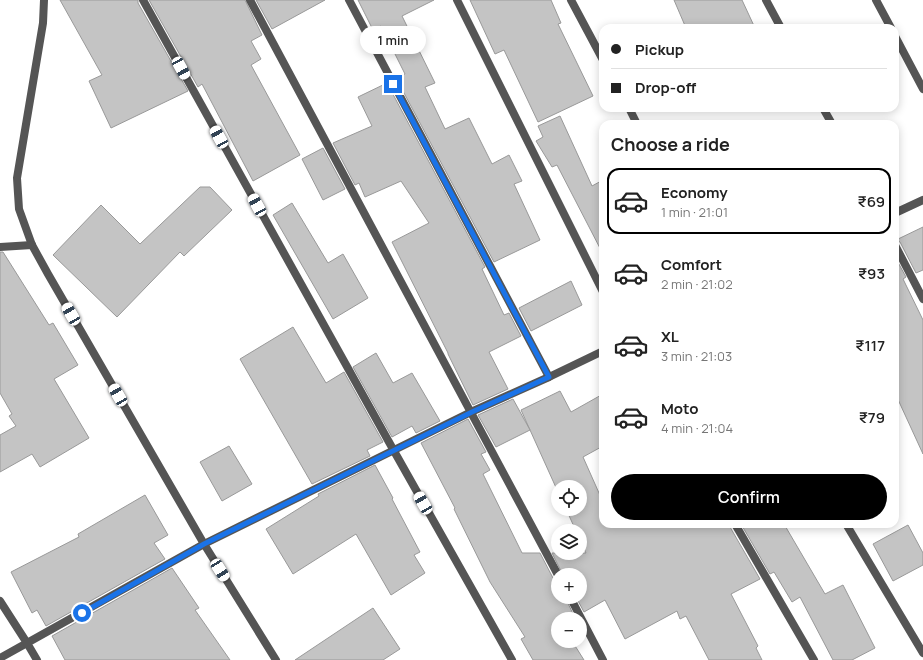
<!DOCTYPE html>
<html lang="en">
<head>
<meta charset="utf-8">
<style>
	:root { --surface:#fff; --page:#f2f2f2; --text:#222; --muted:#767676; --line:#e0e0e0; --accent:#000 }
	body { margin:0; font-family:Manrope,sans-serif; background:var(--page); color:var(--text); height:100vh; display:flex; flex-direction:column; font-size:15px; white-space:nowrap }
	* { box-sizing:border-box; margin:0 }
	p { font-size:13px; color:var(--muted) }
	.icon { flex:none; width:22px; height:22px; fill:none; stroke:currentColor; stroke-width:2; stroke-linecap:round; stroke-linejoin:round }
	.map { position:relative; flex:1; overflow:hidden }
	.details { position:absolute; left:599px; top:120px; width:300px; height:408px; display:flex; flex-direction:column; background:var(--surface); border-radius:12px; box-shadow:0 2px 10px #0003 }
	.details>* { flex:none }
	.banner { position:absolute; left:599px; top:24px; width:300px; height:88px; border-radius:12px; box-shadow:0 2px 10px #0003; display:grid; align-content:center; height:88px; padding:0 12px; background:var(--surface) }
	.controls { position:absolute; left:551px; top:480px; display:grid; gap:8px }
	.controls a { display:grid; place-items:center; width:36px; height:36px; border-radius:50%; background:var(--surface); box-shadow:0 2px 10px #0003; font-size:20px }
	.end { position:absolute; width:18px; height:18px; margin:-9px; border:5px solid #1a73e8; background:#fff; box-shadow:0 0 0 2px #fff }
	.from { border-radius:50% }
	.bubble { position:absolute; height:28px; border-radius:14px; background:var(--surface); box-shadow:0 2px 10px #0003; font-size:13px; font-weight:600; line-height:28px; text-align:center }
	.car { position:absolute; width:12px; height:24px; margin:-12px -6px; border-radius:5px; box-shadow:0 0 3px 1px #0007; background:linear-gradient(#fff 24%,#345 0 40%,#fff 0 76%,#345 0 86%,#fff 0) }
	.banner b { display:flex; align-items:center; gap:14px; height:38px; font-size:15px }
	.banner b+b { border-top:1px solid var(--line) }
	.banner i { width:10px; height:10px; background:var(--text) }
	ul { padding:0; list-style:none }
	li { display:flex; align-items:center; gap:12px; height:66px; margin:0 8px 6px; padding:0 4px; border:2px solid transparent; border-radius:12px }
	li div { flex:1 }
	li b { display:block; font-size:15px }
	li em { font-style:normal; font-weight:600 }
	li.selected { border-color:var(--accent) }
	li>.icon { width:36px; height:36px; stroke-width:1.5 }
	h2 { padding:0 12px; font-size:18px; line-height:48px }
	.button { display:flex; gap:8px; margin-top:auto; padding:8px 12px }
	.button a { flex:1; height:46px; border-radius:24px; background:var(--accent); color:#fff; font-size:16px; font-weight:600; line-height:46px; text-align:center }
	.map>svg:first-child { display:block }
	.building { fill:#c4c4c4; stroke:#999 }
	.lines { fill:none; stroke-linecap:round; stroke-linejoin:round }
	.minor { stroke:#555; stroke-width:8 }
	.route { stroke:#1a73e8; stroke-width:5 }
</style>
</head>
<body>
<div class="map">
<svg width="923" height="660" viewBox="0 0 923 660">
	<rect width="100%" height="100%" fill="#fff"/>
	<g class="building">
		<path d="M60,0H138V3L188,91L111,128L89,81L102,75Z"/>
		<path d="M149,0H245L262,35L251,41L261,59L251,65L300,155L253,181L202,84L198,87Z"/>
		<path d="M256,0H325L272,29Z"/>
		<path d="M358,0H434L402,16L435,83L425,87L445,129L469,118L492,164L509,155L522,181L514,184L540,240L494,262L396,78L405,74L381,26L373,30Z"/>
		<path d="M470,0H551L561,23L558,24L593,96L538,122L504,50L495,54Z"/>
		<path d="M674,0H742L755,28H686Z"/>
		<path d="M387,83L485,267L482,269L504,315L509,313L521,336L489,352L508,389L473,405L448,354V353L392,242L429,223L401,181L365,197L359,183L355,185L333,143L372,126L358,97Z"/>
		<path d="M560,116L592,186L603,180V254L557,165L552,167L536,141L543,137L538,126Z"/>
		<path d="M323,148L345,189L323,200L302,159Z"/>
		<path d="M200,187H210L232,210L184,256L180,252L117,317L53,255L101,205L140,244Z"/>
		<path d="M292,203L328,263L343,254L368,298L333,319L273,215Z"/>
		<path d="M923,227V270L916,273L900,242L896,240Z"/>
		<path d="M0,252H3L49,325L53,323L78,365L54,379L89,438L40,467L32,454L0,472V435L16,426L9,416L12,414L0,393Z"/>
		<path d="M895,257L906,277L903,279L923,320V454L895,393Z"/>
		<path d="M571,281L582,305L531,331L519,308Z"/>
		<path d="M293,327L326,383L344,372L383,442L367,450L370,456L312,484L240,359Z"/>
		<path d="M376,353L393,383L412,373L440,421L416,433L412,426L392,437L353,367Z"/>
		<path d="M560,391L571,412L603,394V446L583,457L603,502V524H730V527L760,579L731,594L758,646L756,648L762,660H709L686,616L680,619L677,611L625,639L605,600L584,612L576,597H580V575H563L552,553H586L580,541V531H576L566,509H580V487H558V492L521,410Z"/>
		<path d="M513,399L530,430L496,447L478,415Z"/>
		<path d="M468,419L486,452L481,454L490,470L483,474L522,553H540L553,578L555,580H558V597H565L575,618L572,619H558V641H572L584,660H533L521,639L525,637L490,582L454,509L455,508L421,443Z"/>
		<path d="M229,446L252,484L222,501L200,462Z"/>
		<path d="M375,465L393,498L392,499L420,552L414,555L425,573L391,595L356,534L293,574L266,529L319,496L318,494Z"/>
		<path d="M145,495L168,535L154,543L165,559L46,626L37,610L32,613L11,572L79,537L78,534Z"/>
		<path d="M741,524H784L825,594L843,585L875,648L852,660H833L800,597L792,602L774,572L770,574Z"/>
		<path d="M908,525L923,553V565L893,581L873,544Z"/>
		<path d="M172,568L199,608L195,610L230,660H65L52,636Z"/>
		<path d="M373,608L400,649L383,660H295Z"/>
	</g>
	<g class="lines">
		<g class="minor">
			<path d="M44,0L43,23L17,178L19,209L32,245L48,274L204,544L276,660"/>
			<path d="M143,0L394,451L512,660"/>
			<path d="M250,0L558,575"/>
			<path d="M349,0L549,377"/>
			<path d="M457,0L603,292"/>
			<path d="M571,0L603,60"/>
			<path d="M766,0L781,28"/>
			<path d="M876,0L891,28"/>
			<path d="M895,36L923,89"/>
			<path d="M629,108L637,124"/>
			<path d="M823,108L832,124"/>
			<path d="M895,213L923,200"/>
			<path d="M895,245L923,299"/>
			<path d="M0,247L32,245"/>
			<path d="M735,524L814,660"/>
			<path d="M846,524L923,653"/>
			<path d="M570,597L603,660"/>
			<path d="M0,601L27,643L0,658"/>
			<path d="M37,660L27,643L204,544L471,412L549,377L603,351"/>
		</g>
	</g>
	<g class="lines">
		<path class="route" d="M82,613L204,544L472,412L549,377L393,84"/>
	</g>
</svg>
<div class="controls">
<a><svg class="icon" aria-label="locate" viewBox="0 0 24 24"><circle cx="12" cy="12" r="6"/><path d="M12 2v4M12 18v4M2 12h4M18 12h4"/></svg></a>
<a><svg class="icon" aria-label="layers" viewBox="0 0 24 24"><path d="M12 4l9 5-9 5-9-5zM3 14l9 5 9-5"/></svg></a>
<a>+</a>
<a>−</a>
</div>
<i class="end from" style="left:82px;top:613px"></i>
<i class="end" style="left:393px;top:84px"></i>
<div class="bubble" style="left:360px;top:26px;width:66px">1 min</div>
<i class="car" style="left:181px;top:68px;rotate:151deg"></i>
<i class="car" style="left:219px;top:137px;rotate:331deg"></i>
<i class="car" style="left:257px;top:205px;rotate:331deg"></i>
<i class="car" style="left:71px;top:314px;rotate:330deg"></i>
<i class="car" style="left:118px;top:395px;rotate:330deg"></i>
<i class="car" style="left:423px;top:503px;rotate:330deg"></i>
<i class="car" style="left:220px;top:570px;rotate:148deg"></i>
<div class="banner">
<b><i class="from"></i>Pickup</b>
<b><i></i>Drop-off</b>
</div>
<section class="details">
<h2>Choose a ride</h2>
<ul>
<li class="selected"><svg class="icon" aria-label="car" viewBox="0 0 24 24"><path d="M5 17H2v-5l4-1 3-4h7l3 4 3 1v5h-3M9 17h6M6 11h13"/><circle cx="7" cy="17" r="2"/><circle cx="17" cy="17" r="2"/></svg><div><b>Economy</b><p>1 min · 21:01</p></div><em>₹69</em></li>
<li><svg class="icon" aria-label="car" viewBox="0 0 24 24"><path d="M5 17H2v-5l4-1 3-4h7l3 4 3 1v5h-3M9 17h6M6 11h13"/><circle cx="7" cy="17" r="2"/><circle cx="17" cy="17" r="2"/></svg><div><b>Comfort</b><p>2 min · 21:02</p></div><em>₹93</em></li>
<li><svg class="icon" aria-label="car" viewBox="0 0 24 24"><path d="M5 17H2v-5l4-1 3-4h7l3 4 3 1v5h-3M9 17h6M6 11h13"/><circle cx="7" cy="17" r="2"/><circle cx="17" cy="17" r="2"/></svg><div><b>XL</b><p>3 min · 21:03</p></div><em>₹117</em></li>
<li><svg class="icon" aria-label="car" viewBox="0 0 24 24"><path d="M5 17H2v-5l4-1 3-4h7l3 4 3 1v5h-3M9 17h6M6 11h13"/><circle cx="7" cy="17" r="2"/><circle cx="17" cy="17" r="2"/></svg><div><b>Moto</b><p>4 min · 21:04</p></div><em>₹79</em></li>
</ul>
<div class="button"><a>Confirm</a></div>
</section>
</div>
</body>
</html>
